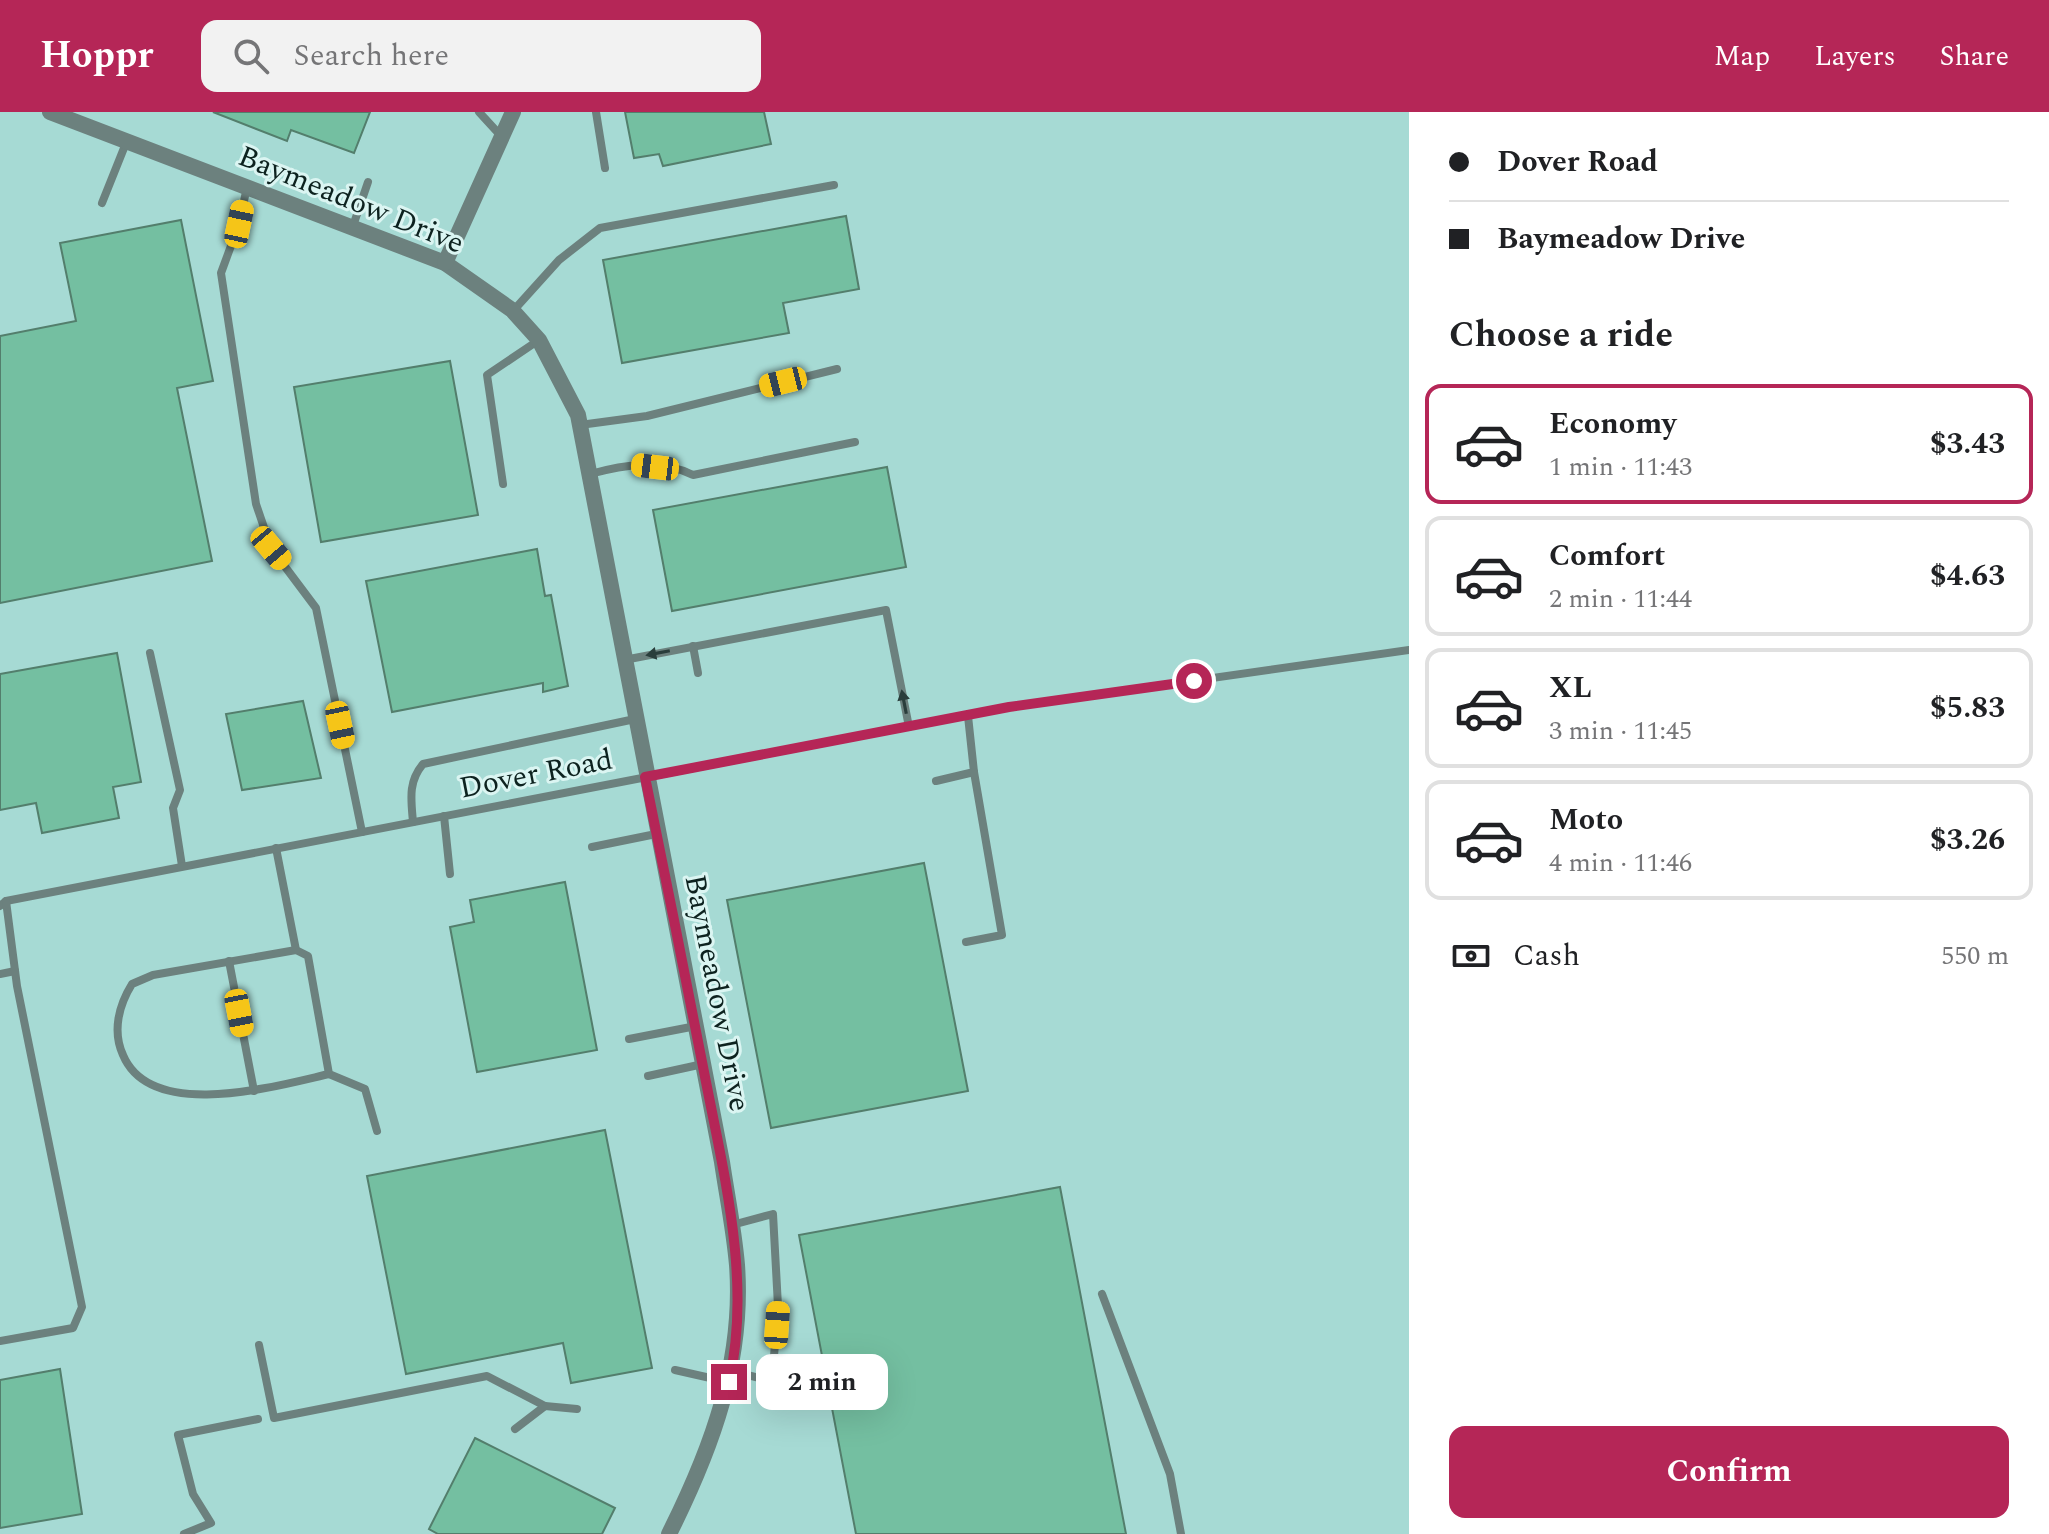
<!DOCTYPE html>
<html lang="en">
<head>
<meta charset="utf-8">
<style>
	:root { --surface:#fff; --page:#f2f2f2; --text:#202124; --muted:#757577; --line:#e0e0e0; --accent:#b52657 }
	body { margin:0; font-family:Spectral,serif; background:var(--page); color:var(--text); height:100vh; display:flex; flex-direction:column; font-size:30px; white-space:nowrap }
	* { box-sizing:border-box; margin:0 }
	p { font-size:26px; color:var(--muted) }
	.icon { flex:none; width:44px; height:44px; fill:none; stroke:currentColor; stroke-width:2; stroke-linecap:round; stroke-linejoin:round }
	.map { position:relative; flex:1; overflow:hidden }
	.sheet { display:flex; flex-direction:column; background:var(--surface); width:640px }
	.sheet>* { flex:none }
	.top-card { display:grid; align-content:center; height:176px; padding:0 40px; background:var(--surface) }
	.end { position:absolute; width:36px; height:36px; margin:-18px; border:10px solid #b52657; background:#fff; box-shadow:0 0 0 4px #fff }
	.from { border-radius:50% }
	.bubble { position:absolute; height:56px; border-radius:16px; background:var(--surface); box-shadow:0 8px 32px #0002; font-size:26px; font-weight:700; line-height:56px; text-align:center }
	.car { position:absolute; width:24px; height:48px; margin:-24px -12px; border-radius:10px; box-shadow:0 0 6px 2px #0007; background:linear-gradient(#f5c518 24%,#345 0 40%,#f5c518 0 76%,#345 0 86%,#f5c518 0) }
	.top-card b { display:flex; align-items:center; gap:28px; height:76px; font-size:30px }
	.top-card b+b { border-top:2px solid var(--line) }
	.top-card i { width:20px; height:20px; background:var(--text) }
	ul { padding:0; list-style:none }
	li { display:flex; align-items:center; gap:24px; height:120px; margin:0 16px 12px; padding:0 24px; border:4px solid var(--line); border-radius:16px }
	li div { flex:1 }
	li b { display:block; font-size:30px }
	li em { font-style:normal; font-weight:700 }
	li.on { border-color:var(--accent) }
	li>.icon { width:72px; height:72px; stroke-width:1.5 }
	h2 { padding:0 40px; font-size:36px; line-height:96px }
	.pay { display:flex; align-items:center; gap:20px; height:88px; padding:0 40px; font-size:30px }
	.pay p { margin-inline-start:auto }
	.cta { display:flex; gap:16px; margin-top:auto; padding:16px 40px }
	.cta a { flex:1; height:92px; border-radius:16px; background:var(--accent); color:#fff; font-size:32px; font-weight:700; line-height:92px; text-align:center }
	header { display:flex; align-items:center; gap:48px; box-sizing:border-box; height:112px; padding:0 40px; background:var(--accent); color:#fff }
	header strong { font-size:38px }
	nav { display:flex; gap:44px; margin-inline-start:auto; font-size:28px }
	.search { width:560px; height:72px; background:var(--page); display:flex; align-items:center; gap:20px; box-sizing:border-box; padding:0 28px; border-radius:16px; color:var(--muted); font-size:30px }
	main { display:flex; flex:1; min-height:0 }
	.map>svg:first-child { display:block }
	.building { fill:#74bfa1; stroke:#537e6c; stroke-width:2 }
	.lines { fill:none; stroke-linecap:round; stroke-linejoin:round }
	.lane { stroke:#6c817e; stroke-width:8 }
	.street { stroke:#6c817e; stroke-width:16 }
	.oneway { fill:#2a3e3c }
	.route { stroke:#b52657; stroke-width:10 }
	.labels { text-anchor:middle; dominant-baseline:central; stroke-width:6; stroke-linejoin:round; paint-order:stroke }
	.street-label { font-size:30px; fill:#0d221f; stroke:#dbf5f2 }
</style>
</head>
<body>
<header>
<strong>Hoppr</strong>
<div class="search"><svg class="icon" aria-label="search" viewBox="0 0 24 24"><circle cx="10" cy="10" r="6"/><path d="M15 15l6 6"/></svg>Search here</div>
<nav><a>Map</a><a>Layers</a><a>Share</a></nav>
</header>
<main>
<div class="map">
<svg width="1409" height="1422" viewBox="0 0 1409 1422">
	<rect width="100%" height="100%" fill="#a6dad4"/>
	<g class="building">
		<path d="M213,0H370L354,41L291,18L287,29Z"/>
		<path d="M625,0H764L771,32L663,54L659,42L634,46Z"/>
		<path d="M846,104L859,177L783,191L789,221L622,251L603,148Z"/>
		<path d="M181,108L213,269L177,276L212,449L0,491V224L76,209L60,131Z"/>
		<path d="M450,249L478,403L321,430L294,275Z"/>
		<path d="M887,355L906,455L672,499L653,398Z"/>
		<path d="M537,437L545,484L551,483L568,574L543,580V571L392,600L366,469Z"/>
		<path d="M117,541L141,670L113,675L119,706L42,721L36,691L0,698V562Z"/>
		<path d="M303,589L321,666L242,678L226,602Z"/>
		<path d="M924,751L968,979L771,1016L727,788Z"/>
		<path d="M565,770L597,938L477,960L450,815L474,810L470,788Z"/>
		<path d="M605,1018L652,1256L571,1271L563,1231L406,1262L367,1064Z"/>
		<path d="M1060,1075L1126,1422H856L799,1123Z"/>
		<path d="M60,1257L82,1402L0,1416V1268Z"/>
		<path d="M475,1326L615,1396L602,1422H438L429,1417Z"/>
	</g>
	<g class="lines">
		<g class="lane">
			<path d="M479,0L501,24"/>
			<path d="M596,0L605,56"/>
			<path d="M247,75L239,112L221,161L256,392L271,436L316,496L362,720"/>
			<path d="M102,91L126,31"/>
			<path d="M353,114L368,70"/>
			<path d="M513,199L559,148L600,116L834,73"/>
			<path d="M580,313L647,304L837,257"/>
			<path d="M590,362C623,353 661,346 693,363L855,330"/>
			<path d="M503,372L487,263L539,228"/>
			<path d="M693,534L698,561"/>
			<path d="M150,541L180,678L173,696L182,754"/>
			<path d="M624,548L886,498L909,615"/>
			<path d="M936,669L974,660L968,604"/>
			<path d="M444,704L450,762"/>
			<path d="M413,710C411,687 408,670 423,652L635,607"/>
			<path d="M592,735L656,722"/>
			<path d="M276,736L296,838L308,844L329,962L365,977L377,1019"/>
			<path d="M0,794L6,789L1009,595L1409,538"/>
			<path d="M966,830L1002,823L974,660"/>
			<path d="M296,838L153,863L132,872C119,893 112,919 123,943C151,1010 276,974 329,962"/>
			<path d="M229,849L254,979"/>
			<path d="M0,862L15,859"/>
			<path d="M629,927L696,914"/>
			<path d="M648,964L703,952"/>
			<path d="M1102,1182L1170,1362L1181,1422"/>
			<path d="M0,1229L73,1216L82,1195L17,874L6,789"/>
			<path d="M259,1233L274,1306L487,1264L545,1294"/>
			<path d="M675,1258L728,1270"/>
			<path d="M731,1259L772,1269L778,1194L773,1102L732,1113"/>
			<path d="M515,1317L545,1294L577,1297"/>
			<path d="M184,1422L211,1411L193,1382L178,1323L258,1307"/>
		</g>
		<g class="street">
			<path d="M50,0L445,151L512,198L539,228L578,303L722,1050C727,1084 734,1118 737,1153C744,1250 712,1336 669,1422"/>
			<path d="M445,151L513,0"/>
		</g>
	</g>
	<defs><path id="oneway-solid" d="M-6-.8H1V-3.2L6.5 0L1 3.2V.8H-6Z" transform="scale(2)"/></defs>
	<g class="oneway">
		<use href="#oneway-solid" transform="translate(658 541) rotate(169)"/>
		<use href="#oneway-solid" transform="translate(904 590) rotate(-101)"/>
	</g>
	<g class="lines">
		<path class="route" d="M729,1270C751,1174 726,1071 707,975C687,872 666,768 645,665L1009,595L1194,569"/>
	</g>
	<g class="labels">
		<g class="street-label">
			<text transform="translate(351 88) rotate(22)">Baymeadow Drive</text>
			<text transform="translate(536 662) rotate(-11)">Dover Road</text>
			<text transform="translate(717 881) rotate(79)">Baymeadow Drive</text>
		</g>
	</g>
</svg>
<i class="end from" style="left:1194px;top:569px"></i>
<i class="end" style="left:729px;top:1270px"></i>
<div class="bubble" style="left:756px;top:1242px;width:132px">2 min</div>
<i class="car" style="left:239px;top:112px;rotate:12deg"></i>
<i class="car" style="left:783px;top:270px;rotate:256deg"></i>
<i class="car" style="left:655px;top:355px;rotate:277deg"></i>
<i class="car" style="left:271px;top:436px;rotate:140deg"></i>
<i class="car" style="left:340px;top:613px;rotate:168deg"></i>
<i class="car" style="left:239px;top:901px;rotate:169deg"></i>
<i class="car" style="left:777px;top:1213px;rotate:4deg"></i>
</div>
<section class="sheet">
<div class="top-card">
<b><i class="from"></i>Dover Road</b>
<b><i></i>Baymeadow Drive</b>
</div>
<h2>Choose a ride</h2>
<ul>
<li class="on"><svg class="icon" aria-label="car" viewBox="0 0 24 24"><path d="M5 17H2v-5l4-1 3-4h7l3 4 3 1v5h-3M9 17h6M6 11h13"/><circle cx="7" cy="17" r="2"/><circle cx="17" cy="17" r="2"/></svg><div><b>Economy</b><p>1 min · 11:43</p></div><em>$3.43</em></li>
<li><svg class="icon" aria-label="car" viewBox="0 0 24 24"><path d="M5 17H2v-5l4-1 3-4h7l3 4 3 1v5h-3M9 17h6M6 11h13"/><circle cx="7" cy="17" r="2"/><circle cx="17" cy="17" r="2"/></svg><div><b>Comfort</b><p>2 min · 11:44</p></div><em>$4.63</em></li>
<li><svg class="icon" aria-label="car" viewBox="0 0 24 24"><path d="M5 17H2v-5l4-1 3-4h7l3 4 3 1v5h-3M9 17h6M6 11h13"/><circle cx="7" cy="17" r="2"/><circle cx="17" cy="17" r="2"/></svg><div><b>XL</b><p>3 min · 11:45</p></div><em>$5.83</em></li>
<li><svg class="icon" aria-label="car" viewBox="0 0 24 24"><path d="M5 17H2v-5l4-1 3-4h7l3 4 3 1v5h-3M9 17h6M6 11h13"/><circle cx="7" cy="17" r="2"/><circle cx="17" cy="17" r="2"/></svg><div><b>Moto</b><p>4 min · 11:46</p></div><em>$3.26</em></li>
</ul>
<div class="pay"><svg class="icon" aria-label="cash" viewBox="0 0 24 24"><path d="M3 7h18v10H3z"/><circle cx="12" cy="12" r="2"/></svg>Cash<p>550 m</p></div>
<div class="cta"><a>Confirm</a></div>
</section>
</main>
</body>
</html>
